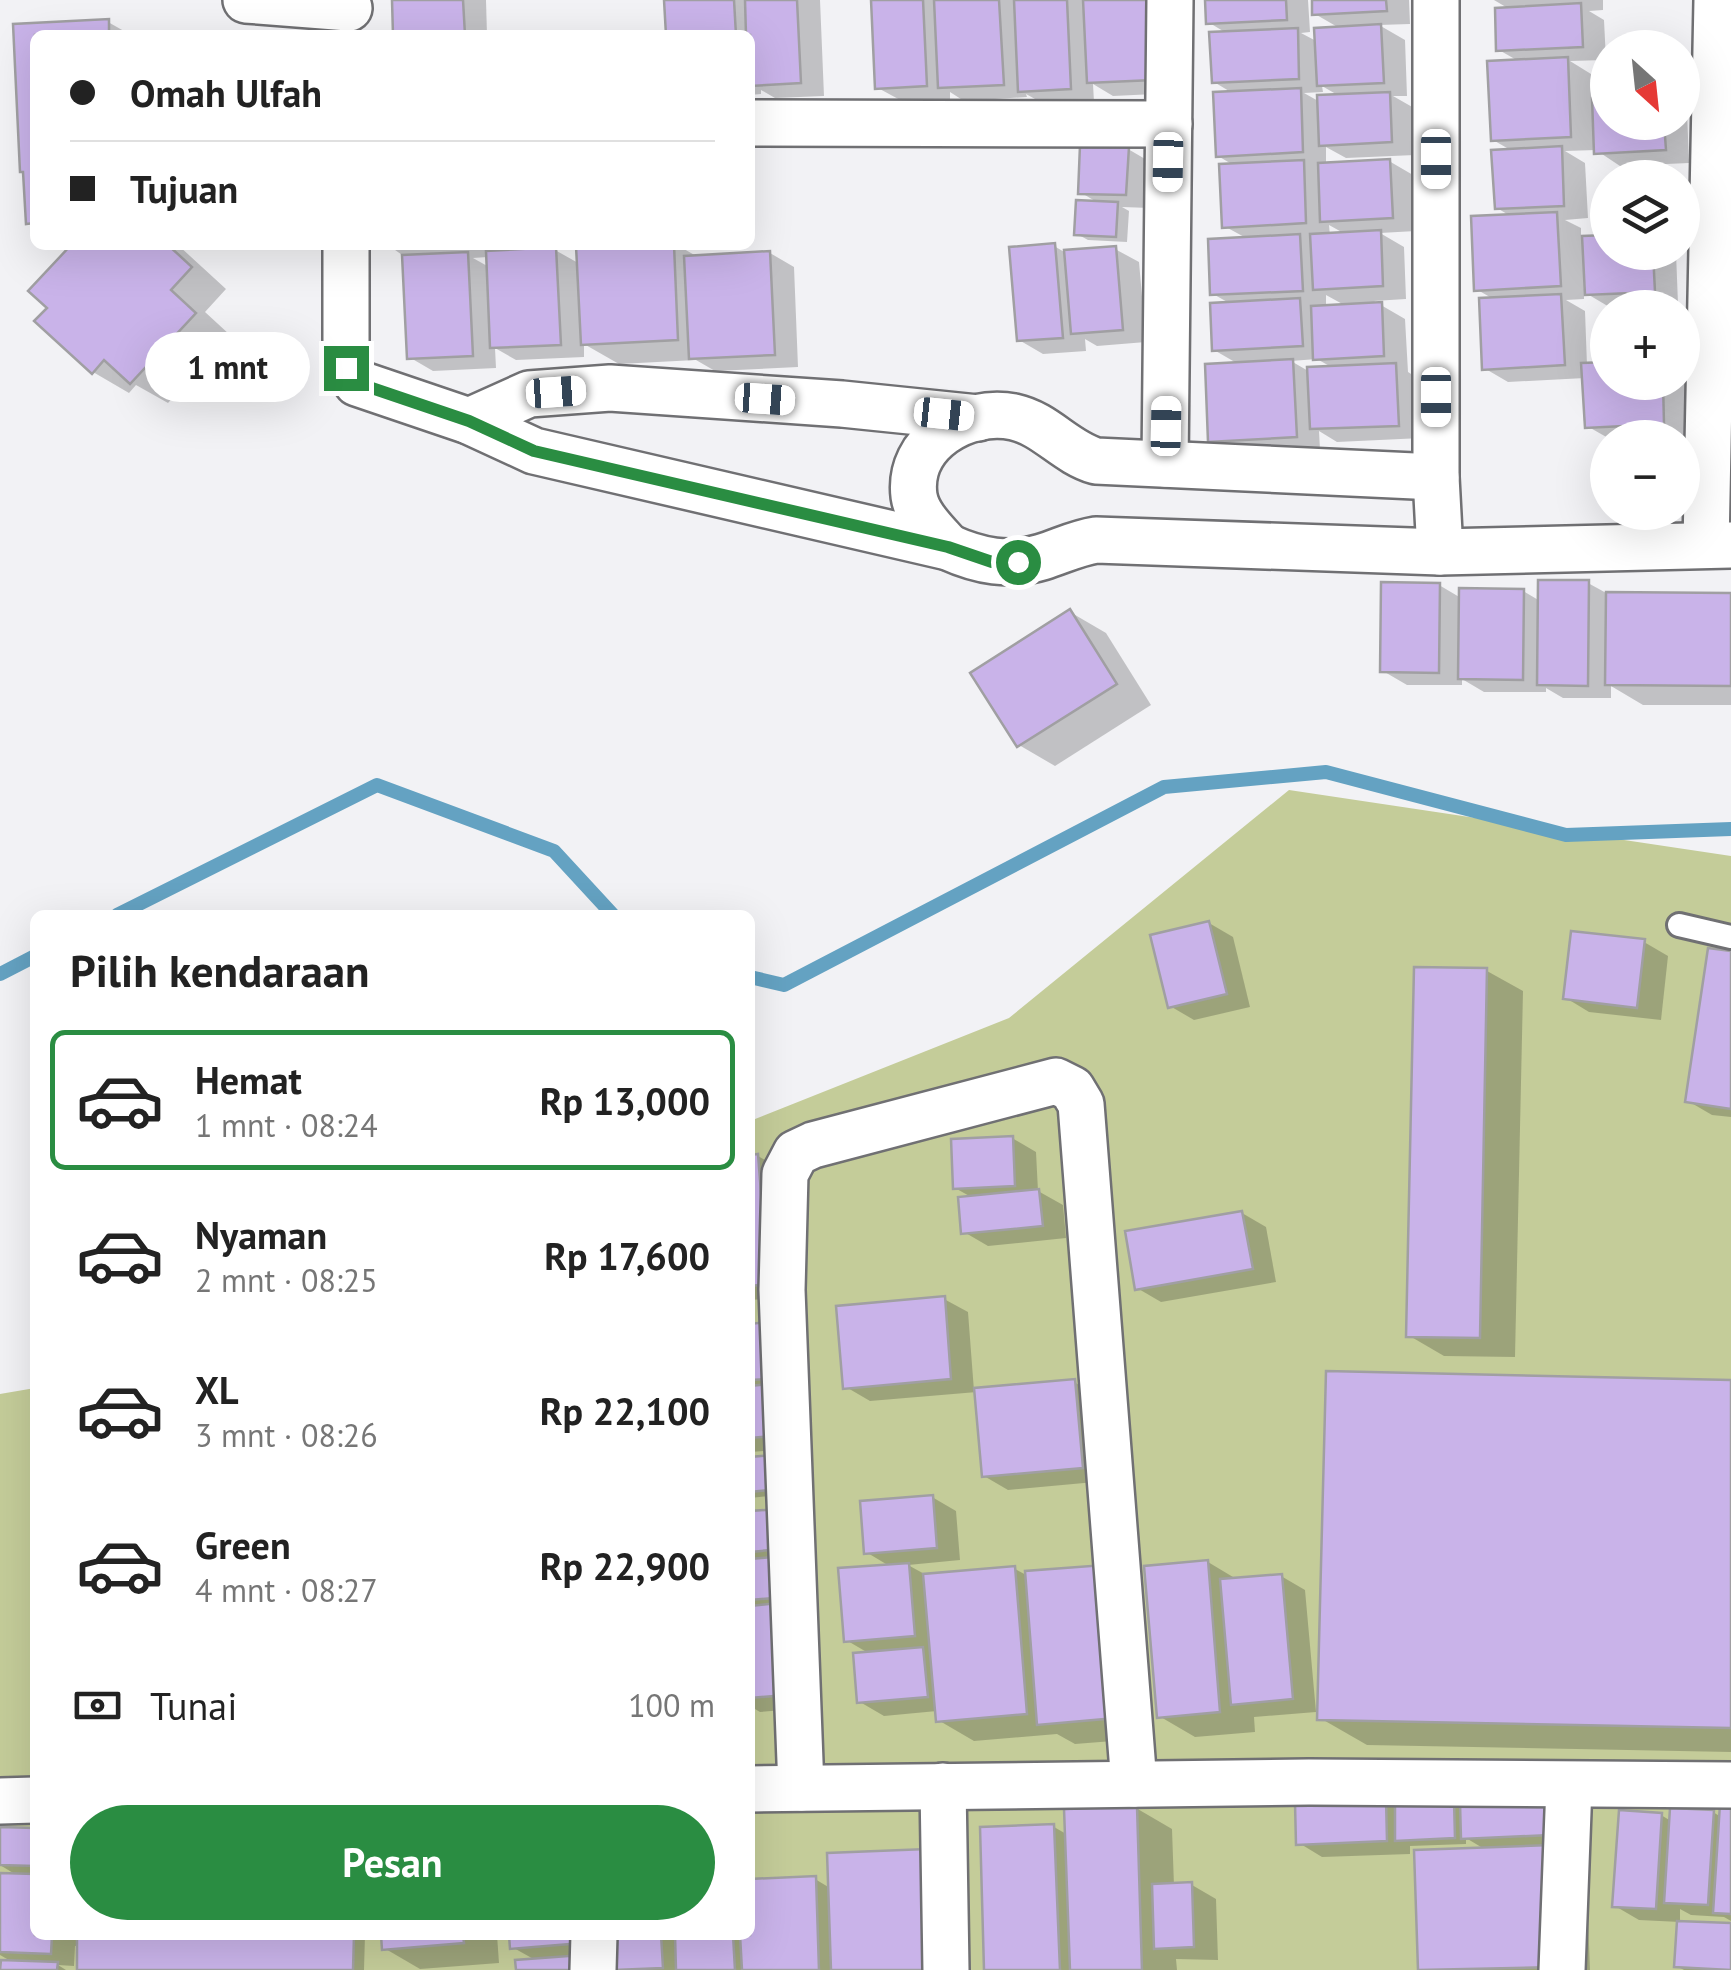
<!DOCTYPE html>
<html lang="id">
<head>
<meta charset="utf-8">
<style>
	:root { --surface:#fff; --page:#f2f2f2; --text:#222; --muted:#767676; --line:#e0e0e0; --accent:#2a8d42 }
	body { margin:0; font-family:"PT Sans",sans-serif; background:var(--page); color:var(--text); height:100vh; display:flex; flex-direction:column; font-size:38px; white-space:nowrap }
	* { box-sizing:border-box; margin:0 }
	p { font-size:32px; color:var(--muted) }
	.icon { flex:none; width:55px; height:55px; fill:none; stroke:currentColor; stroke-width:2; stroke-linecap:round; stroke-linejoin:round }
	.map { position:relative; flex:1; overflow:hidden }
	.drawer { position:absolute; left:30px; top:910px; width:725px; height:1030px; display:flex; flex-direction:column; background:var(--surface); border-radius:15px; box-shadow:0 10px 40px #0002 }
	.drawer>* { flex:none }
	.top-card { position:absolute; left:30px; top:30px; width:725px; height:220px; border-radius:15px; box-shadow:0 10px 40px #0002; display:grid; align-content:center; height:220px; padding:0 40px; background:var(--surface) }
	.needle { width:65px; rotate:153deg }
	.fabs { position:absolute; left:1590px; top:30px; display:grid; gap:20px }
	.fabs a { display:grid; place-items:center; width:110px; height:110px; border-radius:50%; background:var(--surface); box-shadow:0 10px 40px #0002; font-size:50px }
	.end { position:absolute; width:45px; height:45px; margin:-22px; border:12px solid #2a8d42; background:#fff; box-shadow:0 0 0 5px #fff }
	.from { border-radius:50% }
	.bubble { position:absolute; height:70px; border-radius:35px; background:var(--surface); box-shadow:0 10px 40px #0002; font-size:32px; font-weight:800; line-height:70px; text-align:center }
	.car { position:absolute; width:30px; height:60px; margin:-30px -15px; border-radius:12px; box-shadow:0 0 8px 2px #0007; background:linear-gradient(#fff 24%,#345 0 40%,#fff 0 76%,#345 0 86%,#fff 0) }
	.top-card b { display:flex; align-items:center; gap:35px; height:95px; font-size:38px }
	.top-card b+b { border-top:2px solid var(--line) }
	.top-card i { width:25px; height:25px; background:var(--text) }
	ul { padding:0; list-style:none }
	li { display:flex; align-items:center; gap:30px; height:140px; margin:0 20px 15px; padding:0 20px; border:5px solid transparent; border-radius:15px }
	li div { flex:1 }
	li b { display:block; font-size:38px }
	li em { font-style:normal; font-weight:800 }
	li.active { border-color:var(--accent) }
	li>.icon { width:90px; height:90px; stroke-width:1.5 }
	h2 { padding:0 40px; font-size:45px; line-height:120px }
	.pay { display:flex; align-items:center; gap:25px; height:110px; padding:0 40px; font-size:38px }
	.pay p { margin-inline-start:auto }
	.action { display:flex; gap:20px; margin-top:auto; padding:20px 40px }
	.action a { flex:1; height:115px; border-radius:60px; background:var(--accent); color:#fff; font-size:40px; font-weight:800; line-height:115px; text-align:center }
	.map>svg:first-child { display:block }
	.green { fill:#c4cc99 }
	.shadow { fill:#0003; fill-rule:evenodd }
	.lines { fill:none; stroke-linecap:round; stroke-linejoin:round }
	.stream { stroke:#64a2c2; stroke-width:14 }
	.building { fill:#c9b3e9; stroke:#a09fa2; stroke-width:2.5 }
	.service-casing { stroke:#707073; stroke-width:28 }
	.minor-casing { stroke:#707073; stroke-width:50 }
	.service { stroke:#fff; stroke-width:22 }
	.minor { stroke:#fff; stroke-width:45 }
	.route { stroke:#2a8d42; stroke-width:12 }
</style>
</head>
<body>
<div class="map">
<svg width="1731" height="1970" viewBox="0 0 1731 1970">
	<rect width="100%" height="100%" fill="#f2f2f5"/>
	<path class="green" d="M1289,790L1731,856V1970H0V1394L35,1388V1935H750V1121L1009,1018Z"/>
	<g class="shadow">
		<path d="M394,0H486L487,35H395Z"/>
		<path d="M667,0H820L824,96L775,98L761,90V94L750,95V35H669Z"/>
		<path d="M874,0H1172L1176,93L1113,96L1093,84L1094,102L1044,104L1026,94L1027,97L964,101L950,92V99L902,101L878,88Z"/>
		<path d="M1207,0H1308L1310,32L1301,33L1318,42L1341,29L1315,14L1314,0H1409L1410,24L1379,25L1405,40L1407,96H1393L1414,108L1415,155L1346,158L1326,147V165L1389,161L1413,175L1416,231L1380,233L1404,247L1406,299L1374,301L1405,319L1408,372L1419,379L1422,438L1337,442L1319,431L1320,450L1234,454L1211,440L1240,365L1214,350L1231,304L1213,294L1248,239L1224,226L1235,166L1218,156L1234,94L1214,82L1228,34L1208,22ZM1322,86L1341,97L1320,102L1304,93L1323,92ZM1329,225L1347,235L1330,236ZM1326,295L1346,306L1326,307ZM1317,359L1333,368L1310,372L1291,361Z"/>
		<path d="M1494,0H1603V10L1589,11L1604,20L1606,60L1570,61L1591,74L1592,101L1608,122H1682V109L1687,111L1689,163L1620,166L1596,150L1565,151L1585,163L1588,218L1565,220L1581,228V239L1608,238V252H1676L1678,304L1611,308L1584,292V299L1566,300L1585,311L1587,365L1608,382H1682V374L1685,375L1688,436L1608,438L1587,426L1585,378L1508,382L1484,368L1495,300L1476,289L1512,217L1497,208L1514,152L1493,140L1520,62L1499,50L1511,10Z"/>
		<path d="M108,22L131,35H35V226L28,222L16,26Z"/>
		<path d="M1128,149L1152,163L1150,208L1122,207L1129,211L1127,242L1088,240L1077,234L1100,204L1080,192Z"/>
		<path d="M74,245H178L226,289L205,312L230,335L168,403L136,385L129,393L93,372L50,308Z"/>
		<path d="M388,245H491V253L504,252L492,245H555V250L580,264L579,248L677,245L698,257L770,253L794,267L798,367L715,371L696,360L619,364L584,344V357L516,360L495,348L496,368L433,371L409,357L405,257ZM488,257L489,267L473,258Z"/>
		<path d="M1054,246L1066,253L1115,249L1139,262L1146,342L1097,346L1085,339L1086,351L1043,354L1019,340Z"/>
		<path d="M1588,583L1608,594L1731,595V705H1643L1611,686V698H1563L1546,688V692H1484L1462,679V685H1407L1383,671L1439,585L1461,598L1523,591L1540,601Z"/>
		<path d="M1070,612L1106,633L1151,705L1055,766L1019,745Z"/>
		<path d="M1209,923L1233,937L1250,1007L1194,1020L1170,1006Z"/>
		<path d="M1644,942L1668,956L1661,1020L1589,1012L1566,998Z"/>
		<path d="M1731,954V1117L1712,1115L1688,1101Z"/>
		<path d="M1487,971L1523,991L1515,1357L1444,1356L1408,1335Z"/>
		<path d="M1012,1138L1036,1152L1038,1191L1063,1205L1066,1238L988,1246L964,1232L973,1198L955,1188Z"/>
		<path d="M758,1156L782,1170L791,1297L750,1300V1157Z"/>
		<path d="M1242,1213L1266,1227L1276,1282L1161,1302L1137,1288Z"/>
		<path d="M944,1299L968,1312L974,1391L1074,1382L1098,1396L1106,1481L1008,1490L984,1476L977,1392L870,1401L846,1387Z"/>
		<path d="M750,1326L797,1449L750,1452Z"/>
		<path d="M1731,1382V1752L1367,1745L1320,1718Z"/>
		<path d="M750,1460L787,1494L750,1498Z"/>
		<path d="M932,1497L956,1511L960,1560L908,1565L928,1576L1015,1569L1028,1576L1151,1738L1075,1744L1057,1734L974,1741L938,1720L937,1711L884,1716L860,1702L870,1654L846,1640L891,1567L866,1552Z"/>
		<path d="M750,1514L794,1563L809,1708L760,1712L750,1706Z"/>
		<path d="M1208,1562L1238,1580L1281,1576L1305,1590L1316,1712L1254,1717L1255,1732L1195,1737L1159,1716Z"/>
		<path d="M1385,1801L1397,1808L1453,1804L1463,1809L1547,1802L1586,1868L1590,1970H1421L1417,1853L1486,1850L1466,1838V1844L1410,1846V1854L1322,1857L1299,1843Z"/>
		<path d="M1731,1807V1921L1724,1917L1691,1915L1680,1909V1923L1731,1926V1970H1684L1677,1966L1680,1922L1639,1920L1615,1906L1661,1815L1671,1821L1713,1812L1721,1817Z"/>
		<path d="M1136,1808L1172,1829L1174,1886L1192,1885L1216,1899L1218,1960L1176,1959L1177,1970H987L1054,1827L1068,1835Z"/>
		<path d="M0,1829L35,1831V1935H365L364,1970H79L80,1946H75L74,1966L58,1965L66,1970H3L14,1963L0,1955V1875L18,1876L0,1865Z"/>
		<path d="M750,1851L753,1853L754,1881L815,1879L966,1970H617L614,1935H750Z"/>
		<path d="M383,1935H497L499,1963L420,1969L384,1948Z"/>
		<path d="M512,1935H604L602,1970H518L537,1961L512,1947Z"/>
	</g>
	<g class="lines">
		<g class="stream">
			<path d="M117,915L377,785L554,851L613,915"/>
			<path d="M0,974L35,956"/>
			<path d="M750,977L784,985L1164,787L1326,772L1566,835L1731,829"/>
		</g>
	</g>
	<g class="building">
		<path d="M392,0H463L465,35H393Z"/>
		<path d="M664,0H734L736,35H666Z"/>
		<path d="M745,0H797L801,83L750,86V35H746Z"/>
		<path d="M871,0H923L927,86L875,89Z"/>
		<path d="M934,0H999L1004,85L938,88Z"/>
		<path d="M1014,0H1067L1071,89L1018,92Z"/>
		<path d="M1083,0H1149L1153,80L1087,83Z"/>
		<path d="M1205,0H1286L1287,20L1206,24Z"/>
		<path d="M1312,0H1386L1387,11L1312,15Z"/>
		<path d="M1581,3L1583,47L1496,51L1495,8Z"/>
		<path d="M109,19V35H35V223L26,224L23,172H20L13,24Z"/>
		<path d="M1381,24L1384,83L1317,86L1314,28Z"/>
		<path d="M1298,28L1299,79L1212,83L1209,32Z"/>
		<path d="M1568,57L1571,137L1491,141L1487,61Z"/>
		<path d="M1301,88L1303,152L1216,157L1213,92Z"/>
		<path d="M1390,92L1392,142L1319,146L1317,95Z"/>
		<path d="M1608,97V122H1664L1666,150L1594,154L1592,98Z"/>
		<path d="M1080,145L1129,147L1126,195L1078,194Z"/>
		<path d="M1562,146L1564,206L1495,209L1491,150Z"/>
		<path d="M1390,159L1393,218L1320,222L1318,163Z"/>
		<path d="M1304,160L1306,223L1222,228L1219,164Z"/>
		<path d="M1076,200L1118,202L1116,237L1074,235Z"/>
		<path d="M1557,212L1561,286L1474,291L1471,216Z"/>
		<path d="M1381,230L1383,286L1313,290L1310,234Z"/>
		<path d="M1300,234L1303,291L1210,295L1208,239Z"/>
		<path d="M1608,235V252H1653L1655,292L1585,295L1582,236Z"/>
		<path d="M1055,243L1063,338L1017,341L1009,247Z"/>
		<path d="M71,245H168L192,267L171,290L196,313L130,384L104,360L92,374L34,321L47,308L28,291Z"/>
		<path d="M674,245L678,340L581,345L576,246Z"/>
		<path d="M1116,246L1123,330L1071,334L1064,250Z"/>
		<path d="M556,247L561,345L490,348L486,251Z"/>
		<path d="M770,251L775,355L689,359L684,256Z"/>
		<path d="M468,252L473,356L407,359L402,255Z"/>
		<path d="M1561,294L1565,365L1482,370L1479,298Z"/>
		<path d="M1300,298L1303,346L1212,351L1210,303Z"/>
		<path d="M1382,302L1384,356L1313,360L1311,306Z"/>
		<path d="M1293,359L1297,437L1208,442L1205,364Z"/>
		<path d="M1608,362V382H1663L1664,424L1585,428L1581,363Z"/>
		<path d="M1396,363L1399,426L1310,429L1307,367Z"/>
		<path d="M1538,580H1589L1588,686L1537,685Z"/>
		<path d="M1381,582L1440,583L1439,673L1380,672Z"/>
		<path d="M1459,588L1524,589L1523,680L1458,679Z"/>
		<path d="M1606,592L1731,593V686L1605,685Z"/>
		<path d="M1070,609L1117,684L1017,747L970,673Z"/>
		<path d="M1209,921L1227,994L1168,1008L1150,935Z"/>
		<path d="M1571,931L1645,939L1637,1008L1563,999Z"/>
		<path d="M1708,948L1731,951V1109L1685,1102Z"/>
		<path d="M1414,967L1487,968L1480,1338L1406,1337Z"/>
		<path d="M1013,1136L1015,1186L953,1189L951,1139Z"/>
		<path d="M758,1154L768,1284L750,1286V1155Z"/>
		<path d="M1039,1189L1043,1226L961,1234L958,1197Z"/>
		<path d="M1242,1211L1253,1269L1135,1290L1125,1231Z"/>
		<path d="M945,1296L951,1379L843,1389L836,1306Z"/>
		<path d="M766,1322L770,1379L750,1380V1324Z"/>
		<path d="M1326,1371L1731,1380V1728L1317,1720Z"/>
		<path d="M1075,1379L1083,1468L982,1477L974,1388Z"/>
		<path d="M770,1384L774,1436L750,1438V1386Z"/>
		<path d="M774,1455L777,1489L750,1492V1457Z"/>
		<path d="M933,1495L937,1548L864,1554L860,1501Z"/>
		<path d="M778,1509L781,1549L750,1552V1511Z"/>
		<path d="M783,1556L786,1597L750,1600V1559Z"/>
		<path d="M1208,1560L1220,1712L1157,1718L1144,1566Z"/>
		<path d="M909,1563L915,1636L844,1642L838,1568Z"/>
		<path d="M1104,1565L1116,1718L1037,1725L1025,1571Z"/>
		<path d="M1015,1566L1027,1714L936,1722L923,1574Z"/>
		<path d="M1282,1574L1293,1699L1231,1705L1220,1579Z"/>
		<path d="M778,1603L786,1695L750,1698V1606Z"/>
		<path d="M923,1647L928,1697L857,1703L853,1653Z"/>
		<path d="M1386,1799L1387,1841L1296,1845L1295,1803Z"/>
		<path d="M1548,1800L1550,1835L1461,1839L1460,1803Z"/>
		<path d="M1454,1801L1455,1838L1395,1841V1804Z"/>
		<path d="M1720,1804H1731V1914L1713,1913Z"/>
		<path d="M1137,1806L1142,1970H1070L1064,1809Z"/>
		<path d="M1670,1808L1714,1810L1708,1905L1664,1903Z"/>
		<path d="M1619,1810L1662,1813L1656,1909L1612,1907Z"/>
		<path d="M1054,1824L1060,1970H984L980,1827Z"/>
		<path d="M0,1827L35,1828V1866L0,1865Z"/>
		<path d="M1551,1845L1555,1967L1418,1970L1414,1850Z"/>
		<path d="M927,1849L931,1970H831L827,1853Z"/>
		<path d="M0,1873L35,1874V1935H52L51,1954L0,1952Z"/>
		<path d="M816,1876L819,1970H742L740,1935H750V1879Z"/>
		<path d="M1192,1882L1194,1947L1154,1949L1152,1884Z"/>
		<path d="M1677,1921L1731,1923V1970L1674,1967Z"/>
		<path d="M77,1935H354L353,1970H77Z"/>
		<path d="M381,1935H463L464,1943L382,1950Z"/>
		<path d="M509,1935H582V1943L510,1949Z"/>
		<path d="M612,1935H661L663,1968L614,1970Z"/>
		<path d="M675,1935H733L735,1970H676Z"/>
		<path d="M582,1955L583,1970H516L515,1960Z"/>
		<path d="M1,1960L58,1962L57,1970H0Z"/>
	</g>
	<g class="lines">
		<g class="service-casing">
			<path id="service" d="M1679,925L1731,937"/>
		</g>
		<g class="minor-casing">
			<g id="minor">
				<path d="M246,0L349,8"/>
				<path d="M1436,0V477L1440,552"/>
				<path d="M750,123L1169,124"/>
				<path d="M346,245V367L357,383L469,421L534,451L948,547C979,561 1009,567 1042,557C1061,551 1077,543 1096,540L1440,552L1731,545"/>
				<path d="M469,421L529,394L610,388L842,404L978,418"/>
				<path d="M1165,464L1170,0"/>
				<path d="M1706,545L1717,0"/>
				<path d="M948,547C935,532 917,516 914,496C907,442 966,407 1014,417C1046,424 1065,452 1096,461L1436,477"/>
				<path d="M943,1786L946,1970"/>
				<path d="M801,1788L782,1290L785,1174L796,1153L813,1145L1056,1081L1072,1089L1081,1104L1134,1784"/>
				<path d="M750,1789L1309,1782L1731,1785"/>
				<path d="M0,1801L35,1800"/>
				<path d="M593,1970L594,1935"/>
				<path d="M1562,1970L1569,1785"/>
			</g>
		</g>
		<use href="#service" class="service"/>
		<use href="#minor" class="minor"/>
	</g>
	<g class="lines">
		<path class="route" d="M346,368L350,377L357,383L469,421L534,451L948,547L992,562H1018"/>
	</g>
</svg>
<div class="fabs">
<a><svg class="needle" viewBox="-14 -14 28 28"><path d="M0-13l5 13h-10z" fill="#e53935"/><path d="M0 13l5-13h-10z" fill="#767676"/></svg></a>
<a><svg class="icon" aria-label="layers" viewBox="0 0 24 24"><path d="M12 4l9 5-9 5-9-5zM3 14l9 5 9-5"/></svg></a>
<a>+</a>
<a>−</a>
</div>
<i class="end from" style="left:1018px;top:562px"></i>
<i class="end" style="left:346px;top:368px"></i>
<div class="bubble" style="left:145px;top:332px;width:165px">1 mnt</div>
<i class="car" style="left:1436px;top:159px;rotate:180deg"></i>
<i class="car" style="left:1168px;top:162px;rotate:181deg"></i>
<i class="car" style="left:556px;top:392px;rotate:86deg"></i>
<i class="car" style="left:1436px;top:397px;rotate:180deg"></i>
<i class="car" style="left:765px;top:399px;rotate:94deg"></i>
<i class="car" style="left:944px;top:414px;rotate:96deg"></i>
<i class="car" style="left:1166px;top:426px;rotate:1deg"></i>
<div class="top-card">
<b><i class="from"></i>Omah Ulfah</b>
<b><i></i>Tujuan</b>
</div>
<section class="drawer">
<h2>Pilih kendaraan</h2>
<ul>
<li class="active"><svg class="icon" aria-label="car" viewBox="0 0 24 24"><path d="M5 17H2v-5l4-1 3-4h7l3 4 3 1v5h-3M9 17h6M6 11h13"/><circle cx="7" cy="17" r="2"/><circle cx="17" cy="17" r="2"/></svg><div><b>Hemat</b><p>1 mnt · 08:24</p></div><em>Rp 13,000</em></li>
<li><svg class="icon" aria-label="car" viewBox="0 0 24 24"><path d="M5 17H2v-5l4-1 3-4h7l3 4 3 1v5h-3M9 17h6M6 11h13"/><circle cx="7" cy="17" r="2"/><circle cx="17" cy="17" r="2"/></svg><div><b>Nyaman</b><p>2 mnt · 08:25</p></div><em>Rp 17,600</em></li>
<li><svg class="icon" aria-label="car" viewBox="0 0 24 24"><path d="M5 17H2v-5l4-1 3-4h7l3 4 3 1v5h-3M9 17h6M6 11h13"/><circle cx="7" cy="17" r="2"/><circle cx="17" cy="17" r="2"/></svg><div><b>XL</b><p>3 mnt · 08:26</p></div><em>Rp 22,100</em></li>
<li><svg class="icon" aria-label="car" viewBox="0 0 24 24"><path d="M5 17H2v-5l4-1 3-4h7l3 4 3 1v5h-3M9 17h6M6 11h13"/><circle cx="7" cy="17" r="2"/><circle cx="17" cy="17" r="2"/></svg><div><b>Green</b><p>4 mnt · 08:27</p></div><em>Rp 22,900</em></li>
</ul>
<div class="pay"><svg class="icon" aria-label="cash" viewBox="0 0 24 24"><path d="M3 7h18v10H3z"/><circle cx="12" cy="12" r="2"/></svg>Tunai<p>100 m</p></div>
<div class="action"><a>Pesan</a></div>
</section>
</div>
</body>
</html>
